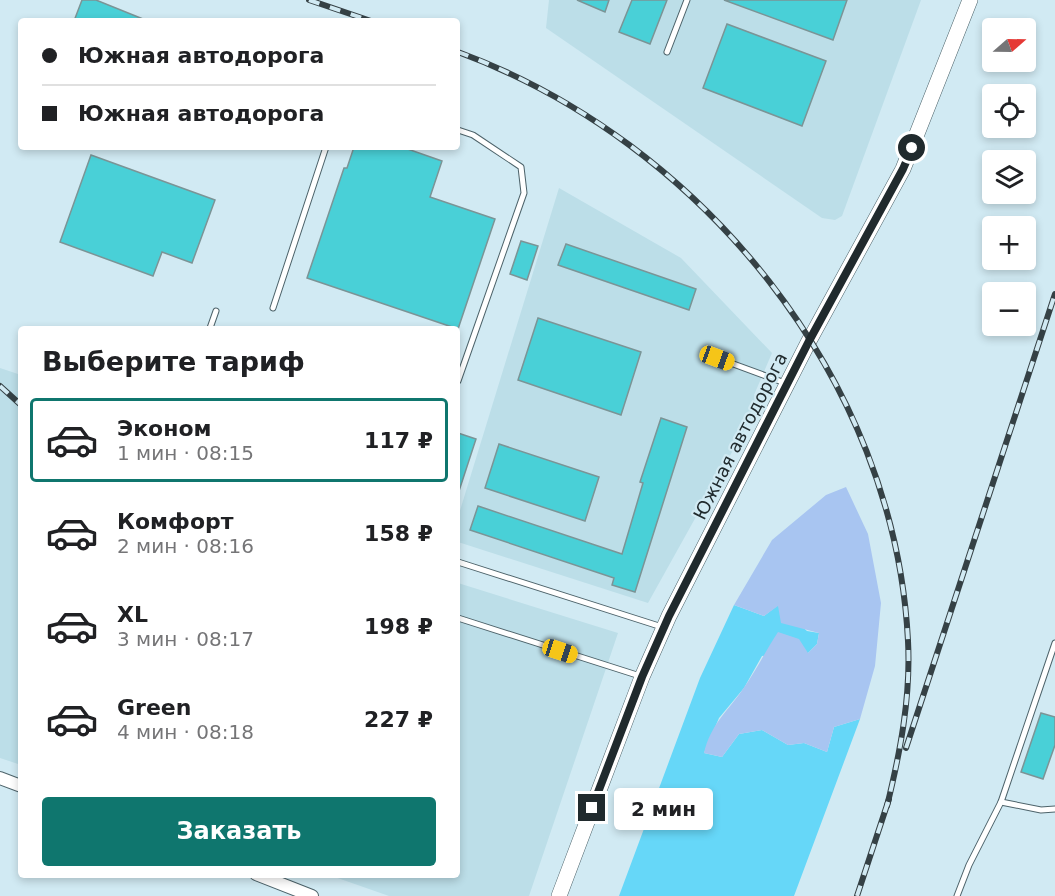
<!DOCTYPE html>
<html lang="ru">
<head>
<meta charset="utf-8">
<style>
	:root { --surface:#fff; --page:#f6f6f6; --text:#202124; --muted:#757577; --line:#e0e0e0; --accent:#0f766e }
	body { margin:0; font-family:"DejaVu Sans",sans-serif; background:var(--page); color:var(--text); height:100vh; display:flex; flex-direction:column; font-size:22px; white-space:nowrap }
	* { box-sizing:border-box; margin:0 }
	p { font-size:20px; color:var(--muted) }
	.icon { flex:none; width:33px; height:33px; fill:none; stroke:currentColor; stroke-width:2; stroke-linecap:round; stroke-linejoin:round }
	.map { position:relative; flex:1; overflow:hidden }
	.drawer { position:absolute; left:18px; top:326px; width:442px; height:552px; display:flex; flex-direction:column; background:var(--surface); border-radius:6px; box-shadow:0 3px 9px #0003 }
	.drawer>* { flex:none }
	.top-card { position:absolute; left:18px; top:18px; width:442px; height:132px; border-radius:6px; box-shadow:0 3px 9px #0003; display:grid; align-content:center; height:132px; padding:0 24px; background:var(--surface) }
	.needle { width:39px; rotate:70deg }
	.controls { position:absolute; left:982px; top:18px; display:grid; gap:12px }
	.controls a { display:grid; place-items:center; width:54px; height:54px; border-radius:6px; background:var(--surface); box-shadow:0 3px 9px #0003; font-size:30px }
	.end { position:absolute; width:27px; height:27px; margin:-14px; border:8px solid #202a2d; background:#fff; box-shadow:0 0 0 3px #fff }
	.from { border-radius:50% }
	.bubble { position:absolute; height:42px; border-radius:6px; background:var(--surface); box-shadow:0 3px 9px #0003; font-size:20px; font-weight:700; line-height:42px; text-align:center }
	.car { position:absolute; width:18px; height:36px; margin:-18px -9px; border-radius:8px; box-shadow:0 0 4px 2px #0007; background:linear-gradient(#f5c518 24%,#345 0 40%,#f5c518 0 76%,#345 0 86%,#f5c518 0) }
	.top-card b { display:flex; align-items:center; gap:21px; height:57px; font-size:22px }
	.top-card b+b { border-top:2px solid var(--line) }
	.top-card i { width:15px; height:15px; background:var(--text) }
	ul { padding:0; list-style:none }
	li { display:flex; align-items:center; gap:18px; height:84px; margin:0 12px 9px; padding:0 12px; border:3px solid transparent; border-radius:6px }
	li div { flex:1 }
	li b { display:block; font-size:22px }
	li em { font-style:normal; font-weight:700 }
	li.current { border-color:var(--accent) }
	li>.icon { width:54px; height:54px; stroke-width:1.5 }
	h2 { padding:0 24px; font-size:27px; line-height:72px }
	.cta { display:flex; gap:12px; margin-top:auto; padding:12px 24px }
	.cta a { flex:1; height:69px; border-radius:6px; background:var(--accent); color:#fff; font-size:24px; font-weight:700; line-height:69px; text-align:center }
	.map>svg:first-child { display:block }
	.built { fill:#bcdee8 }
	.green { fill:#66d7f8 }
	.water { fill:#a8c5f1 }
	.building { fill:#49d0d7; stroke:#7b9496; stroke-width:1.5 }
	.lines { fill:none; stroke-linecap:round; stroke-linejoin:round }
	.service-casing { stroke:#4d636a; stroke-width:7 }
	.tertiary-casing { stroke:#4d636a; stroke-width:14 }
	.primary-casing { stroke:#4d636a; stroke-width:16 }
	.service { stroke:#fff; stroke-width:5 }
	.tertiary { stroke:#fff; stroke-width:12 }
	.primary { stroke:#fff; stroke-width:15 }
	.rail-casing { stroke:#354145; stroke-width:6 }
	.rail { stroke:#d1eaf3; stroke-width:4; stroke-dasharray:11; stroke-linecap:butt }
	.route { stroke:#202a2d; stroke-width:8 }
	.labels { text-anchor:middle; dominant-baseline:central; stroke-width:4.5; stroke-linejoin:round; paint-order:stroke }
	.street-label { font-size:18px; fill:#202a2d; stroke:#d1eaf3 }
</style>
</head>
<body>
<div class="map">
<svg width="1055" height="896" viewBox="0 0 1055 896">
	<rect width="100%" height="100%" fill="#d1eaf3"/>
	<g class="built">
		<path d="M549,0H921L842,216L835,220L822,218L546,28Z"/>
		<path d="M559,188L681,258L772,353L754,395L761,400L648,603L458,542V517Z"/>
		<path d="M0,368L21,375V765L0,758Z"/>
		<path d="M458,583L618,633L529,896H389L329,875L458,874Z"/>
	</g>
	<path class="green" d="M734,605L764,616L778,605L807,631L819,633L817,644L808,653L762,656L744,688L719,718L704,753L722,757L739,734L762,730L788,745L804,743L827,752L834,727L860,719L794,896H619L700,678Z"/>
	<path class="water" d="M846,487L868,534L881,603L875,666L860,719L834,727L827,752L804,743L788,745L762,730L739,734L722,757L704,753C711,724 727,712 743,689C756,671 766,650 778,632L799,639L808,653L817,644L819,633L781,623L778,606L764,616L734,605L772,540L826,495Z"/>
	<g class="building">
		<path d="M82,0H96L148,21H74Z"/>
		<path d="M577,0H609L605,12Z"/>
		<path d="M632,0H667L650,44L619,32Z"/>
		<path d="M724,0H847L833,40Z"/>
		<path d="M727,24L826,61L802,126L703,88Z"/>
		<path d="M354,147H402L442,161L430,197L495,219L458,329L307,278L344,168H347Z"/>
		<path d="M91,155L215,200L192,263L162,252L153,276L60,242Z"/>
		<path d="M521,241L538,246L527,280L510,274Z"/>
		<path d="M566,244L696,289L689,310L558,265Z"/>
		<path d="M538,318L641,352L621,415L518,380Z"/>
		<path d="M661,418L687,427L635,592L612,585L614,578L470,530L478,506L622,554L643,483L640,482Z"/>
		<path d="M458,433L476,439L459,491H458Z"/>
		<path d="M499,444L599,477L585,521L485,488Z"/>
		<path d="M1041,713L1055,717V745L1043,779L1021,772Z"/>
	</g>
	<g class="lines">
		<g class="service-casing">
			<g id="service">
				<path d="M667,52L687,0"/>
				<path d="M458,130L473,135L521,167L524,193L458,381"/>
				<path d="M273,308L326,147"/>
				<path d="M210,328L216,311"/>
				<path d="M717,358L785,383"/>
				<path d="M458,562L662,627"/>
				<path d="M458,618L640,676"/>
				<path d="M1001,802L1041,810L1055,809"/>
				<path d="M957,896L969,865L1001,802L1055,643"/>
			</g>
		</g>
		<g class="tertiary-casing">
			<g id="tertiary">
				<path d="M0,778L21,786"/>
				<path d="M256,874L312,896"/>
			</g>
		</g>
		<g class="primary-casing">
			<path id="primary" d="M559,896L642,677L669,616L809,341L903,169L970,0"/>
		</g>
		<use href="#service" class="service"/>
		<use href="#tertiary" class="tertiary"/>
		<use href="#primary" class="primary"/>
		<g class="rail-casing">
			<g id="rail">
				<path d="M309,0L371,21"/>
				<path d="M458,52C701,141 895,379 908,641C911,697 900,753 887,806"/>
				<path d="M0,386L21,405"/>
				<path d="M906,748L1055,294"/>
				<path d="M857,896L889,799"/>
			</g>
		</g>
		<use href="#rail" class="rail"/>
	</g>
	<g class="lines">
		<path class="route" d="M592,808L642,677L669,616L809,341L903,169L912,148"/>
	</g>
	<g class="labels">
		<g class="street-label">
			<text transform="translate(740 436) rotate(-63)">Южная автодорога</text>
		</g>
	</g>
</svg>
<div class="controls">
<a><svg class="needle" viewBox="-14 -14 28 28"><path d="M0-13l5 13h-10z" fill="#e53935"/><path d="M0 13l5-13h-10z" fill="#757577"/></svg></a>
<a><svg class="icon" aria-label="locate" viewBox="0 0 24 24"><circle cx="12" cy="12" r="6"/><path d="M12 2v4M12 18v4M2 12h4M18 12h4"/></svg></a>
<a><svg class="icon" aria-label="layers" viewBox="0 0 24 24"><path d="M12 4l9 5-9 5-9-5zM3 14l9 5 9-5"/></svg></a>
<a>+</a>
<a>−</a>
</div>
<i class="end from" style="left:912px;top:148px"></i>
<i class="end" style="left:592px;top:808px"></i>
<div class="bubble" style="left:614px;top:788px;width:99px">2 мин</div>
<i class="car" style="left:717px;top:358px;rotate:110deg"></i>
<i class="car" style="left:560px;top:651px;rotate:108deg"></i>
<div class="top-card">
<b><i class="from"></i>Южная автодорога</b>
<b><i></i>Южная автодорога</b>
</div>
<section class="drawer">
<h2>Выберите тариф</h2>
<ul>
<li class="current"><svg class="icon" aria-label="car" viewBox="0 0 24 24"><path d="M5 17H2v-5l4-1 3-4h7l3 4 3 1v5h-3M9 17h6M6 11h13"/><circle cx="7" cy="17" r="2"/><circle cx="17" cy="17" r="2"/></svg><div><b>Эконом</b><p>1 мин · 08:15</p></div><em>117 ₽</em></li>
<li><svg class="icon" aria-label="car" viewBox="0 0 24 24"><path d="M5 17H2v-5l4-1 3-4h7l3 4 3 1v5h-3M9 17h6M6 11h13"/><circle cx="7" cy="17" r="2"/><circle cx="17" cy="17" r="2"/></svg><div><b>Комфорт</b><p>2 мин · 08:16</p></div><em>158 ₽</em></li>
<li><svg class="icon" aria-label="car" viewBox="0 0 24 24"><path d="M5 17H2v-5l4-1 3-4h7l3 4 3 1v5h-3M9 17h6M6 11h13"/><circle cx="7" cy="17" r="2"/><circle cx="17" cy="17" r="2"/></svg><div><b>XL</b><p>3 мин · 08:17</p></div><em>198 ₽</em></li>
<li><svg class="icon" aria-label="car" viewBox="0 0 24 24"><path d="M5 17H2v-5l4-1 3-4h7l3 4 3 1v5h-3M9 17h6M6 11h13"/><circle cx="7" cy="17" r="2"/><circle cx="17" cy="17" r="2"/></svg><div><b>Green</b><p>4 мин · 08:18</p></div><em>227 ₽</em></li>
</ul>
<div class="cta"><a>Заказать</a></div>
</section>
</div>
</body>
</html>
